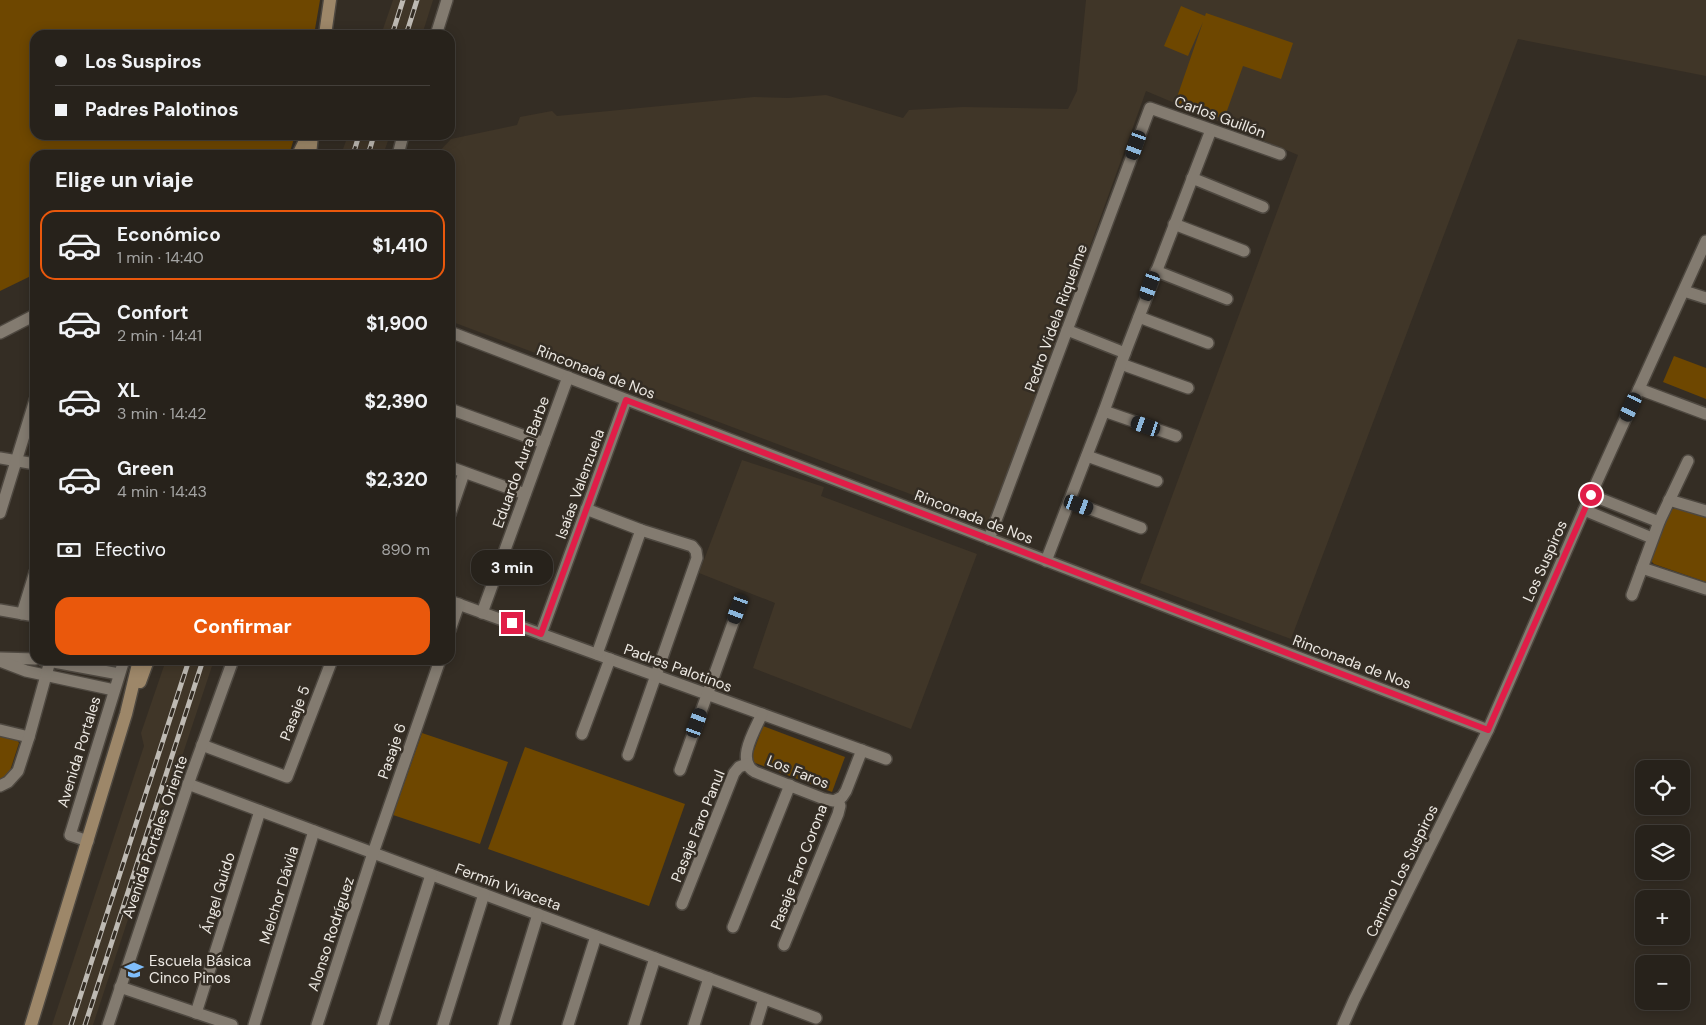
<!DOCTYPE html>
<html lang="es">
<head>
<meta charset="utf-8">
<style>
	:root { --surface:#27221b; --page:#2f2a24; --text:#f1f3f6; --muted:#a4a4a3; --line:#433f3a; --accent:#ea580c }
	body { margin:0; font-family:"DM Sans",sans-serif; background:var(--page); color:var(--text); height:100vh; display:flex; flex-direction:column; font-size:19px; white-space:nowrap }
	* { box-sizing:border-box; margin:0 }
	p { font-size:16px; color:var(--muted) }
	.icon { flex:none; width:28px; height:28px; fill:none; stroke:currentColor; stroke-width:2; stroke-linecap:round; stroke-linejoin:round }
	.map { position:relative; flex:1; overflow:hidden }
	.side { position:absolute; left:30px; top:150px; width:425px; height:515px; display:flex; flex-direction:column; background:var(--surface); border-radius:15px; box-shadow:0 2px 12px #0003,0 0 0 1px var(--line) }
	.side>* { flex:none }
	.hud { position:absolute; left:30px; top:30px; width:425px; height:110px; border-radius:15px; box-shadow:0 2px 12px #0003,0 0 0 1px var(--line); display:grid; align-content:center; height:110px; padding:0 25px; background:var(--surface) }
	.buttons { position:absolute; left:1635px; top:760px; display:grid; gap:10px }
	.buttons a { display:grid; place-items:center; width:55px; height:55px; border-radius:10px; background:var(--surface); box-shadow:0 2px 12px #0003,0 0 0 1px var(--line); font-size:25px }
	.end { position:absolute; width:22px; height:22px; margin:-11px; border:6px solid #e11d48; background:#fff; box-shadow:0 0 0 2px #fff }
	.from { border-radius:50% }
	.bubble { position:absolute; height:35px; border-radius:15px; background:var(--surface); box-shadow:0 2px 12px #0003,0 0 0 1px var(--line); font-size:16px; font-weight:700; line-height:35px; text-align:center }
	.car { position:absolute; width:15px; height:30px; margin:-15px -8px; border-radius:6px; box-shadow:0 0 4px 1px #0007; background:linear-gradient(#222 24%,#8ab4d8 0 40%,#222 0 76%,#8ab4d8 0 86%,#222 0) }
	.hud b { display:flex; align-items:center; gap:18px; height:48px; font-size:19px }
	.hud b+b { border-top:1px solid var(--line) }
	.hud i { width:12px; height:12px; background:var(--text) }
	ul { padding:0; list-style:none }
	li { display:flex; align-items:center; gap:15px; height:70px; margin:0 10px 8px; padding:0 15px; border:2px solid transparent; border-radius:15px }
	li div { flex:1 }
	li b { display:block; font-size:19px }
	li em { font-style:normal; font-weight:700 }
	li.active { border-color:var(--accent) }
	li>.icon { width:45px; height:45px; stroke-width:1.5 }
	h2 { padding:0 25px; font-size:22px; line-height:60px }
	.pay { display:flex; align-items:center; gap:12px; height:55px; padding:0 25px; font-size:19px }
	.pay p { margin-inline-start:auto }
	.action { display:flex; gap:10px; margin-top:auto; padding:10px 25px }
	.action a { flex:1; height:58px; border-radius:15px; background:var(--accent); color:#fff; font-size:20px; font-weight:700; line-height:58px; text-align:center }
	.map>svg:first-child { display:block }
	.built { fill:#403628 }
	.green { fill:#6e4700 }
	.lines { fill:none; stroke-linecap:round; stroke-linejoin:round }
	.minor-casing { stroke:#4e4840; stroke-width:14 }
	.secondary-casing { stroke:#4e4840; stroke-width:15 }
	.minor { stroke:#837b70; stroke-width:11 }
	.secondary { stroke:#9d8769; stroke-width:12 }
	.rail-casing { stroke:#bebab3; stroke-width:5 }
	.rail { stroke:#342d24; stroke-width:3; stroke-dasharray:9; stroke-linecap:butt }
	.route { stroke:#e11d48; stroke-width:6 }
	.labels { text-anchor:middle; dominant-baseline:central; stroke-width:5; stroke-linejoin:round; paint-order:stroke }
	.street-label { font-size:15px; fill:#ece8e2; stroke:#342d24 }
	.poi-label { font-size:15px; fill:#ece8e2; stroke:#342d24; text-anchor:start }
</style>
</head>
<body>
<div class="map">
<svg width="1706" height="1025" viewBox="0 0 1706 1025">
	<rect width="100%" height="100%" fill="#342d24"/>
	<g class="built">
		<path d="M393,0H433L422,35H381Z"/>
		<path d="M1086,0H1706V76L1518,39L1291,639L1140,583L1298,155L1146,91L990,524L450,321V155H436L451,139L517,125L520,117L552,111L557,116L754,97L788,98L826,95L903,118L909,110L963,107L1068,109L1077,91Z"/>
		<path d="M348,135H390L383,155H341Z"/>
		<path d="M742,460L824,487L821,496L977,554L911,729L753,668L775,603L699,573Z"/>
		<path d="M166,660H214L93,1025H52L144,746L141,733Z"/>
	</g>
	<g class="green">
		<path d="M0,0H320L314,35H35V135H295L289,155H35V274L0,291Z"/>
		<path d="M1181,6L1205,16L1206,13L1293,43L1281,79L1243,66L1224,119L1175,103L1203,22L1188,56L1164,46Z"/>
		<path d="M1674,356L1706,368V399L1663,382Z"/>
		<path d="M1676,508L1706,518V582L1654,564L1651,561V554L1670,510Z"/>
		<path d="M763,726L845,757L832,792L750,761Z"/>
		<path d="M422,733L508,762L480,844L393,815Z"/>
		<path d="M0,734L16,738L19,743L9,774L0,780Z"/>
		<path d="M525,747L685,804L649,906L488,849Z"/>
	</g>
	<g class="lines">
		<g class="minor-casing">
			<g id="minor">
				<path d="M436,35L447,0"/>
				<path d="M398,155L403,135"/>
				<path d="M1192,178L1263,207"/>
				<path d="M1174,224L1244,251"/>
				<path d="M1156,271L1227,299"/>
				<path d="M1684,291L1706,298"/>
				<path d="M1139,317L1208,343"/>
				<path d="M1067,330L1125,353"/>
				<path d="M450,332L1488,730"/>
				<path d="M0,333L35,315"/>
				<path d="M1121,364L1188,388"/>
				<path d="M1639,389L1706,414"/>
				<path d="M450,409L544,443"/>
				<path d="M1104,411L1176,436"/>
				<path d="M1087,456L1157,481"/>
				<path d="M0,458L35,464"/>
				<path d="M450,467L525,494"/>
				<path d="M1591,495L1659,522"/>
				<path d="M1669,500L1706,511"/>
				<path d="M1069,501L1141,528"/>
				<path d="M586,509L641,530L692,546L696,551L697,558L628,755"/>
				<path d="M1584,510L1652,538"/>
				<path d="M0,513L35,400"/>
				<path d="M450,514L464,473"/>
				<path d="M989,539L1150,108L1280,154"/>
				<path d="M1046,561L1104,411L1125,353L1211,130"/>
				<path d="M1642,568L1706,589"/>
				<path d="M1632,595L1659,522L1688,461"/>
				<path d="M450,601L886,759"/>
				<path d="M0,610L35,616"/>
				<path d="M482,613L568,377"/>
				<path d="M22,614L35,572"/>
				<path d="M450,630L459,604"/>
				<path d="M541,634L626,400"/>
				<path d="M597,654L641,530"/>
				<path d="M0,658L35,659"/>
				<path d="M43,660L119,674"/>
				<path d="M0,661L26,671L114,690"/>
				<path d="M762,714C755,730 735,761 755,772L824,799L834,801L842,797L846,791L862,750"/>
				<path d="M0,730L29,737"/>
				<path d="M582,734L610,659"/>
				<path d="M202,745L287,777L332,660"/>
				<path d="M680,770L738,609"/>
				<path d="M188,784L816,1018"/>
				<path d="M0,786L8,782L18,771L29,737L50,661"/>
				<path d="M88,841L70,835L124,660"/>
				<path d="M682,904L734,773L739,767L747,764"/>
				<path d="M733,927L790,785"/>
				<path d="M784,945L838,814L840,806L838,800"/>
				<path d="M120,987L232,1025"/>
				<path d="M196,1013L260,811"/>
				<path d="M108,1025L191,776L233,660"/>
				<path d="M254,1025L314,831"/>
				<path d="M317,1025L373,853L440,660"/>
				<path d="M383,1025L431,875"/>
				<path d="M443,1025L484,894"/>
				<path d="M504,1025L538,914"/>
				<path d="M568,1025L596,936"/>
				<path d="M634,1025L655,958"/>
				<path d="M694,1025L709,978"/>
				<path d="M756,1025L764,999"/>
				<path d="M1343,1025L1354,1000L1488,730L1584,510L1706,241"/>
			</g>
		</g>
		<g class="secondary-casing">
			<g id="secondary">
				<path d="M325,35L330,0"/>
				<path d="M298,155L308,135"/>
				<path d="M310,155L312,135"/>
				<path d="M140,682L148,660"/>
				<path d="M31,1025L126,714L139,660"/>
			</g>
		</g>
		<use href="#minor" class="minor"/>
		<use href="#secondary" class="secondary"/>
		<g class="rail-casing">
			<g id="rail">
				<path d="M392,35L403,0"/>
				<path d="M406,35L417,0"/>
				<path d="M353,155L359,135"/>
				<path d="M368,155L374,135"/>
				<path d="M71,1025L189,660"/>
				<path d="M85,1025L203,660"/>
			</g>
		</g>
		<use href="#rail" class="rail"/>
	</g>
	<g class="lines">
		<path class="route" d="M512,623L541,634L626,400L1488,730L1591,495"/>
	</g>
	<defs>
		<g id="school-bare" transform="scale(1.5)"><path d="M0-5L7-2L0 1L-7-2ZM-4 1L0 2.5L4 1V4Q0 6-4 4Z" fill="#7fbdfa" stroke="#342d24" stroke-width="2.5" paint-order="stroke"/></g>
	</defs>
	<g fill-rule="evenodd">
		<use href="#school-bare" x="134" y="970"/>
	</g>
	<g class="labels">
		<g class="street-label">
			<text transform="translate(1220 117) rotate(20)">Carlos Guillón</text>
			<text transform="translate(1056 318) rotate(-70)">Pedro Videla Riquelme</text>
			<text transform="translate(596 372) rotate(21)">Rinconada de Nos</text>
			<text transform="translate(521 462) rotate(-70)">Eduardo Aura Barbe</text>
			<text transform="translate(580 484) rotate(-70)">Isaías Valenzuela</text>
			<text transform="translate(974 517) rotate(21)">Rinconada de Nos</text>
			<text transform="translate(1545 561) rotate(-66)">Los Suspiros</text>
			<text transform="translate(1352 662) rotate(21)">Rinconada de Nos</text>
			<text transform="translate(678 668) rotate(20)">Padres Palotinos</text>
			<text transform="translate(295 713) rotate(-69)">Pasaje 5</text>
			<text transform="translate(392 751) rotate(-71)">Pasaje 6</text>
			<text transform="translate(79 752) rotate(-73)">Avenida Portales</text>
			<text transform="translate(798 772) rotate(22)">Los Faros</text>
			<text transform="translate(698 826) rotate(-68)">Pasaje Faro Panul</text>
			<text transform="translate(155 837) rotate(-71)">Avenida Portales Oriente</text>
			<text transform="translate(799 867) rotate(-69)">Pasaje Faro Corona</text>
			<text transform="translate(1402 871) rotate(-64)">Camino Los Suspiros</text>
			<text transform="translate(508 887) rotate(20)">Fermín Vivaceta</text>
			<text transform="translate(218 893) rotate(-73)">Ángel Guido</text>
			<text transform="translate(279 895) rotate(-73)">Melchor Dávila</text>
			<text transform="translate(331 934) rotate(-72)">Alonso Rodríguez</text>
		</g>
		<g class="poi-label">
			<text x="149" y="961">Escuela Básica<tspan x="149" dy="17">Cinco Pinos</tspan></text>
		</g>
	</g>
</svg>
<div class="buttons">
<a><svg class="icon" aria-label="locate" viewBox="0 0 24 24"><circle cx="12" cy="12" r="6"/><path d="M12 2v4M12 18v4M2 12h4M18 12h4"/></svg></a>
<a><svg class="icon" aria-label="layers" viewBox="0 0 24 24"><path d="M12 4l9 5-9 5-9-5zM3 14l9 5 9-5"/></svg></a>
<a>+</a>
<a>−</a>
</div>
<i class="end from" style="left:1591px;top:495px"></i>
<i class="end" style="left:512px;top:623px"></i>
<div class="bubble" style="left:471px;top:550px;width:82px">3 min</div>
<i class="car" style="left:1136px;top:145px;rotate:200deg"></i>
<i class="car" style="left:1150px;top:286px;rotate:200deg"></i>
<i class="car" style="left:1631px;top:407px;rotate:205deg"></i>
<i class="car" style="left:1146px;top:426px;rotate:289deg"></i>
<i class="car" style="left:1079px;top:505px;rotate:110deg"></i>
<i class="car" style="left:738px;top:609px;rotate:200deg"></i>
<i class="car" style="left:697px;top:723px;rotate:20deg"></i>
<div class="hud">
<b><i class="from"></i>Los Suspiros</b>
<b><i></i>Padres Palotinos</b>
</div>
<section class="side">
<h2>Elige un viaje</h2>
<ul>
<li class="active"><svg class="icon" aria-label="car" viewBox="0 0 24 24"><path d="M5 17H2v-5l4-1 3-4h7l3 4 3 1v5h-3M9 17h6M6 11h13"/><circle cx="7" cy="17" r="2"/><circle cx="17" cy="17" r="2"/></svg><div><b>Económico</b><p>1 min · 14:40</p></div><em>$1,410</em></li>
<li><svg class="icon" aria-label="car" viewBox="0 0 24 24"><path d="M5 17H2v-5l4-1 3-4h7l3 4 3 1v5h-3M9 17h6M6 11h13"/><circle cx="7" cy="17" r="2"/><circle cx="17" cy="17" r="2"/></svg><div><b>Confort</b><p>2 min · 14:41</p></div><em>$1,900</em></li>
<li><svg class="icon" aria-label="car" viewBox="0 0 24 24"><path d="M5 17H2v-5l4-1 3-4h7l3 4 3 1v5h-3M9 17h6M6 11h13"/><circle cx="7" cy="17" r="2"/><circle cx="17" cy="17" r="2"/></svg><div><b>XL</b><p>3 min · 14:42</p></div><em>$2,390</em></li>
<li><svg class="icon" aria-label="car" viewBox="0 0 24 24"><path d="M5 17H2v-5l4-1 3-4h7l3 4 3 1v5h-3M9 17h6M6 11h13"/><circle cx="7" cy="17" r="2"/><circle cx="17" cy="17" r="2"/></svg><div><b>Green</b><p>4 min · 14:43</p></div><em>$2,320</em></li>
</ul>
<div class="pay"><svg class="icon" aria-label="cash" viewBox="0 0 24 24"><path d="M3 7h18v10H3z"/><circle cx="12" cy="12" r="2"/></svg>Efectivo<p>890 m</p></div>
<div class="action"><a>Confirmar</a></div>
</section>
</div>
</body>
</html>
